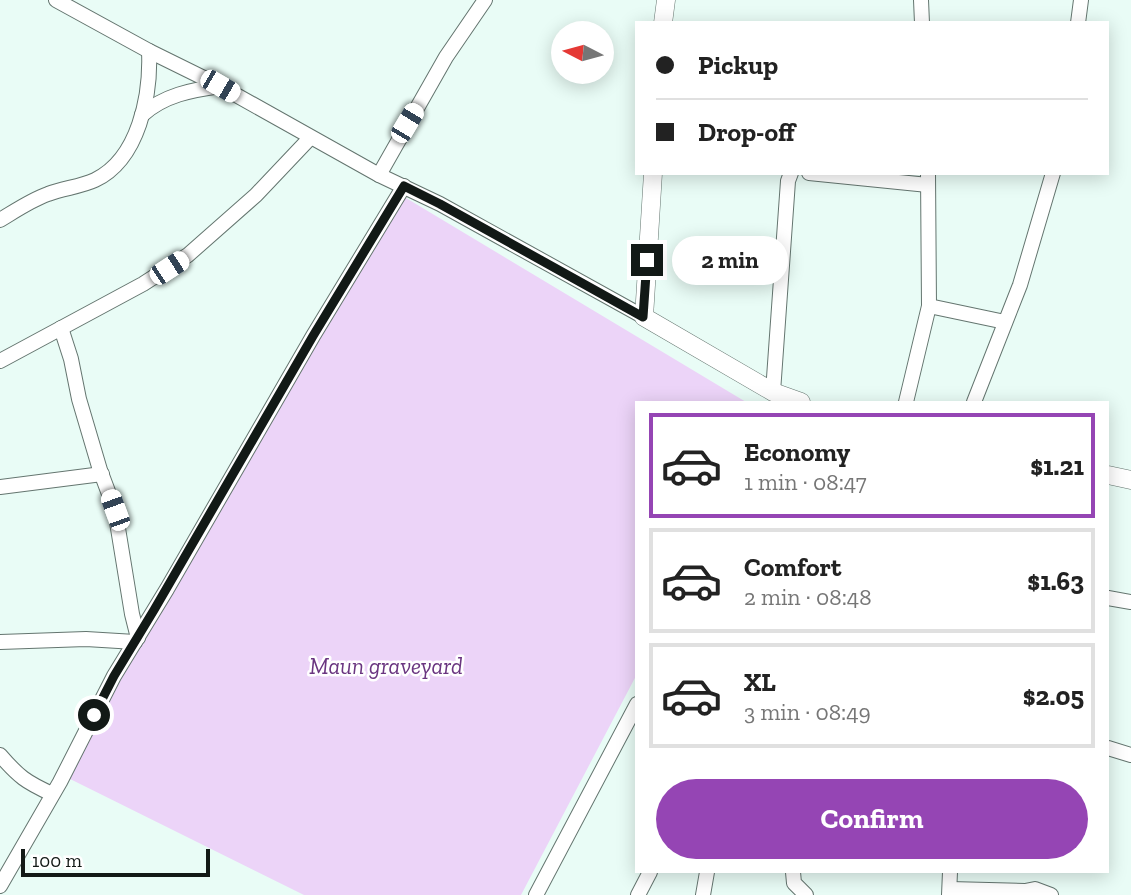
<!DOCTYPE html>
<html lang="en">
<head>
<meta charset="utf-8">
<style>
	:root { --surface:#fff; --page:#f2f2f2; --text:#222; --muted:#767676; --line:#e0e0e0; --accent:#9545b4 }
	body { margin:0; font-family:"Zilla Slab",serif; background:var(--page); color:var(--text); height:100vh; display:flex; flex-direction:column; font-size:26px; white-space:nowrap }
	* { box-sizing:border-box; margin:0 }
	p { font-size:23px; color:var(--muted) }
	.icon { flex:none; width:38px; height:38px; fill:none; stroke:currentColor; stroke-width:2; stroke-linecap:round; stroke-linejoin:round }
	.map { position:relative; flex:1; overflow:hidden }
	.sheet { position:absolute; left:635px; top:401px; width:474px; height:472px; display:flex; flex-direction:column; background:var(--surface); border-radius:0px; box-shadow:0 4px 18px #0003 }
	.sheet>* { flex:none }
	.hud { position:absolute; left:635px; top:21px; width:474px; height:154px; border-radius:0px; box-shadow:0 4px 18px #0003; display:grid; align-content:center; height:154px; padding:0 21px; background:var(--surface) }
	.needle { width:46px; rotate:276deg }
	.fabs { position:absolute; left:551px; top:21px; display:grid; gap:14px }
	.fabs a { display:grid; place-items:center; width:63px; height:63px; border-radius:50%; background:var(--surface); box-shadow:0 4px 18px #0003; font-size:35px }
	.scale { position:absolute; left:21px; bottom:18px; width:189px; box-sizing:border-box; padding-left:7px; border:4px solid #121916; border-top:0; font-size:19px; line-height:24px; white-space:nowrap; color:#121916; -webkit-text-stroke:5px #fff; paint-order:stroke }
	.end { position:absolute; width:32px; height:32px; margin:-16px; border:9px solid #121916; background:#fff; box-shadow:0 0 0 4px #fff }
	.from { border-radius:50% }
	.bubble { position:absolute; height:49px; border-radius:24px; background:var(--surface); box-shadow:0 4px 18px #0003; font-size:23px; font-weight:800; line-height:49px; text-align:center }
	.car { position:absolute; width:21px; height:42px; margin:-21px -10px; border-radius:9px; box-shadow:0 0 5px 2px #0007; background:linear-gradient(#fff 24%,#345 0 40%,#fff 0 76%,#345 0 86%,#fff 0) }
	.hud b { display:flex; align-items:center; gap:24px; height:66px; font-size:26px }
	.hud b+b { border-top:2px solid var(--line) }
	.hud i { width:18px; height:18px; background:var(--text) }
	ul { padding:12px 0 0; list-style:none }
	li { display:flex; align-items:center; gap:21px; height:105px; margin:0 14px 10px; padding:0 7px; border:4px solid var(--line); border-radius:0px }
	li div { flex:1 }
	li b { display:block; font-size:26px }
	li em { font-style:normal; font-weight:800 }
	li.on { border-color:var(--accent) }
	li>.icon { width:63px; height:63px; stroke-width:1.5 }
	.primary-button { display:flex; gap:14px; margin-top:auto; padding:14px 21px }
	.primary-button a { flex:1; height:80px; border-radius:42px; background:var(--accent); color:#fff; font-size:28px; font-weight:800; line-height:80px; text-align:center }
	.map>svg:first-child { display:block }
	.green { fill:#ecd4f8 }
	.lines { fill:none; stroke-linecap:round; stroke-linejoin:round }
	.minor-casing { stroke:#64756f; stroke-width:16 }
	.tertiary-casing { stroke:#64756f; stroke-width:19 }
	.minor { stroke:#fff; stroke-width:14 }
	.tertiary { stroke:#fff; stroke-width:18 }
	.route { stroke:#121916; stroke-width:9 }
	.labels { text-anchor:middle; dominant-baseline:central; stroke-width:5; stroke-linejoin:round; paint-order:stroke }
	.park-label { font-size:23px; font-style:italic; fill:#6a3580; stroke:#fff }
</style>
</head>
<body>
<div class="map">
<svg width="1131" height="895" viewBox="0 0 1131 895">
	<rect width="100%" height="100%" fill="#e9fcf6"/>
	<path class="green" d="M401,195L746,402H637V674L521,895H304L60,774Z"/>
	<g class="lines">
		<g class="minor-casing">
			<g id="minor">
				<path d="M56,0L149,51L220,86L379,175L440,204L644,317"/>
				<path d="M921,0L922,23"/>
				<path d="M1078,23L1081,0"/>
				<path d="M142,115C164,95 192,90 220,86"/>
				<path d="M809,173L928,185"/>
				<path d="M379,175L446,57L485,0"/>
				<path d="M0,220C15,211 31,200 48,194C63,188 80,187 95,180C139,159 151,95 149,51"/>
				<path d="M929,306L1005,322"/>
				<path d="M61,328L71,359L79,399L100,470L115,510L132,614L138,638"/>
				<path d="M0,361L143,284L188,255L256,195L310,138"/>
				<path d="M773,392L788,181L791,173"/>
				<path d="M906,402L929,306L928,173"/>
				<path d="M974,402L1020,285L1053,173"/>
				<path d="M0,487L102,474"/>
				<path d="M1108,598L1131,602"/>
				<path d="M0,642L86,639L135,642"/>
				<path d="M1108,748L1131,755"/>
				<path d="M0,755C19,777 26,782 52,794"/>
				<path d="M793,872L794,883L806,895"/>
				<path d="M0,886L60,782L114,676L167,589L313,336L404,186"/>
				<path d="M950,889L1025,891L1035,889L1051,895"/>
				<path d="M536,895L637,704"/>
				<path d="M638,895L650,872"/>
				<path d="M703,895L707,872"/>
				<path d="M949,895L950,872"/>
			</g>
		</g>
		<g class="tertiary-casing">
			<g id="tertiary">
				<path d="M663,23L666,0"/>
				<path d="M653,173L644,317L773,392L801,402"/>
				<path d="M1108,475L1131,480"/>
			</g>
		</g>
		<use href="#minor" class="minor"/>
		<use href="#tertiary" class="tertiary"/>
	</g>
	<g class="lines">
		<path class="route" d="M94,715L114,676L154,610L313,336L404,186L440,204L643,317L647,260"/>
	</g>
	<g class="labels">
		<g class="park-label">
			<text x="386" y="666">Maun graveyard</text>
		</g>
	</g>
</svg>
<div class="fabs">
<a><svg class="needle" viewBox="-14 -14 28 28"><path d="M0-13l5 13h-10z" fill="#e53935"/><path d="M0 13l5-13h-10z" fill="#767676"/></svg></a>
</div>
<div class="scale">100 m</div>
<i class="end from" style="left:94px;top:715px"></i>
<i class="end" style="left:647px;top:260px"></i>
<div class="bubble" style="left:672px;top:236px;width:116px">2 min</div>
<i class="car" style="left:220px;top:86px;rotate:120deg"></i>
<i class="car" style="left:407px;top:123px;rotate:31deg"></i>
<i class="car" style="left:169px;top:268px;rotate:57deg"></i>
<i class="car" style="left:115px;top:510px;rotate:340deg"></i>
<div class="hud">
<b><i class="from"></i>Pickup</b>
<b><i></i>Drop-off</b>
</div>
<section class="sheet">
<ul>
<li class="on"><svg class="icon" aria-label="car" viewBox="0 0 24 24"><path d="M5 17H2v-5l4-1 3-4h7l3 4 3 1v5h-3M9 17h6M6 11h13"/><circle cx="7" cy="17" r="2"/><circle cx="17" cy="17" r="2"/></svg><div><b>Economy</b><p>1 min · 08:47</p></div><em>$1.21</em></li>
<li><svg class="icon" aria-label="car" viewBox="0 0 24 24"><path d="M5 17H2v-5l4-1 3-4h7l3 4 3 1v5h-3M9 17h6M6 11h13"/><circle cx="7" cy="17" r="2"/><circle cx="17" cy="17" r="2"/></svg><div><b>Comfort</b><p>2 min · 08:48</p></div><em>$1.63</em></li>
<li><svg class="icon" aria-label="car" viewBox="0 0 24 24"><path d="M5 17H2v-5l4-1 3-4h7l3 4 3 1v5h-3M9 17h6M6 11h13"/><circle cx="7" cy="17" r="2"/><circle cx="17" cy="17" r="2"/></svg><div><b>XL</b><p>3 min · 08:49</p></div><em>$2.05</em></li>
</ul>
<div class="primary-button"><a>Confirm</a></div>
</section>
</div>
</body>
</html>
